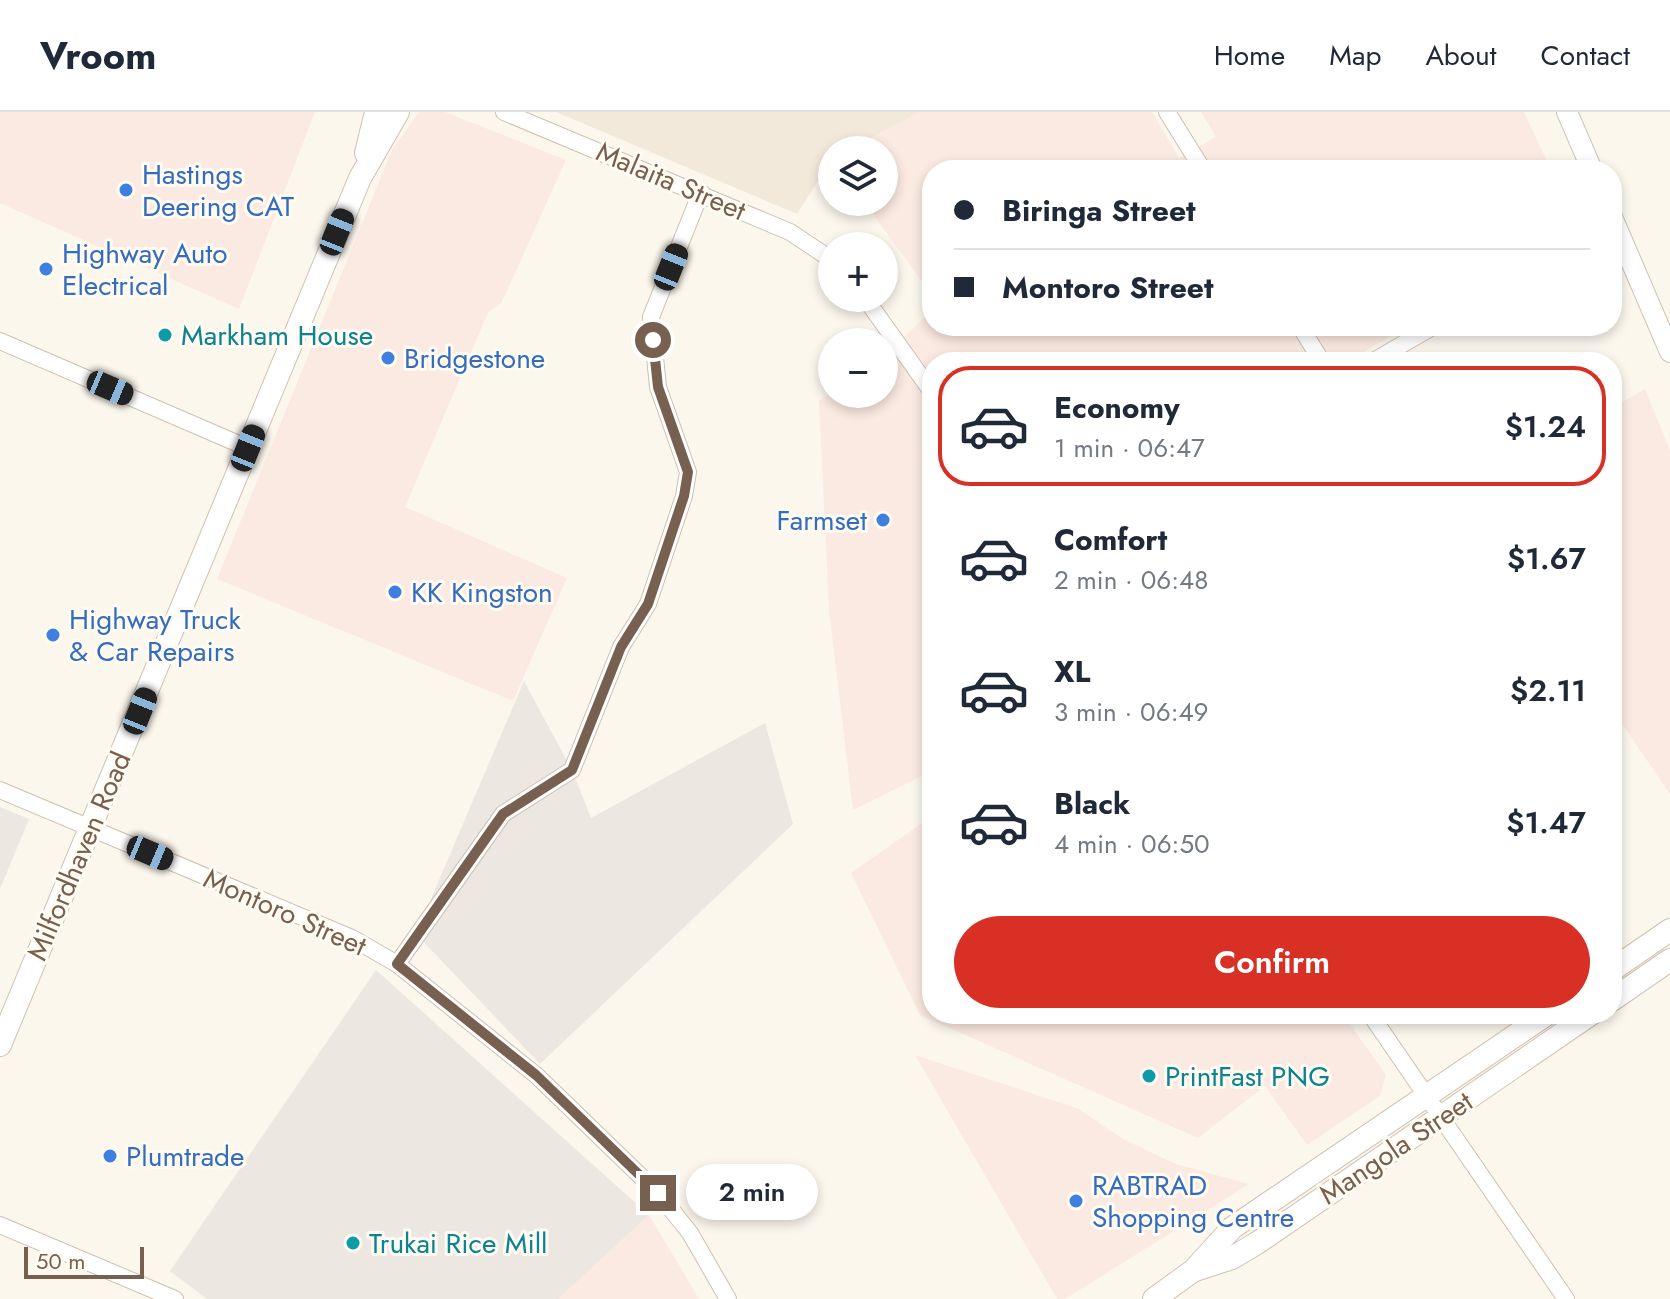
<!DOCTYPE html>
<html lang="en">
<head>
<meta charset="utf-8">
<style>
	:root { --surface:#fff; --page:#f6f6f7; --text:#1f2937; --muted:#747a83; --line:#e0e1e3; --accent:#d93025 }
	body { margin:0; font-family:Jost,sans-serif; background:var(--page); color:var(--text); height:100vh; display:flex; flex-direction:column; font-size:30px; white-space:nowrap }
	* { box-sizing:border-box; margin:0 }
	p { font-size:26px; color:var(--muted) }
	.icon { flex:none; width:44px; height:44px; fill:none; stroke:currentColor; stroke-width:2; stroke-linecap:round; stroke-linejoin:round }
	.map { position:relative; flex:1; overflow:hidden }
	.sheet { position:absolute; left:922px; top:240px; width:700px; height:672px; display:flex; flex-direction:column; background:var(--surface); border-radius:32px; box-shadow:0 4px 12px #0003 }
	.sheet>* { flex:none }
	.banner { position:absolute; left:922px; top:48px; width:700px; height:176px; border-radius:32px; box-shadow:0 4px 12px #0003; display:grid; align-content:center; height:176px; padding:0 32px; background:var(--surface) }
	.buttons { position:absolute; left:818px; top:24px; display:grid; gap:16px }
	.buttons a { display:grid; place-items:center; width:80px; height:80px; border-radius:50%; background:var(--surface); box-shadow:0 4px 12px #0003; font-size:40px }
	.scale { position:absolute; left:24px; bottom:20px; width:120px; box-sizing:border-box; padding-left:8px; border:4px solid #77604f; border-top:0; font-size:22px; line-height:28px; white-space:nowrap; color:#77604f; -webkit-text-stroke:6px #fefbf3; paint-order:stroke }
	.end { position:absolute; width:36px; height:36px; margin:-18px; border:10px solid #77604f; background:#fff; box-shadow:0 0 0 4px #fff }
	.from { border-radius:50% }
	.bubble { position:absolute; height:56px; border-radius:28px; background:var(--surface); box-shadow:0 4px 12px #0003; font-size:26px; font-weight:600; line-height:56px; text-align:center }
	.car { position:absolute; width:24px; height:48px; margin:-24px -12px; border-radius:10px; box-shadow:0 0 6px 2px #0007; background:linear-gradient(#222 24%,#8ab4d8 0 40%,#222 0 76%,#8ab4d8 0 86%,#222 0) }
	.banner b { display:flex; align-items:center; gap:28px; height:76px; font-size:30px }
	.banner b+b { border-top:2px solid var(--line) }
	.banner i { width:20px; height:20px; background:var(--text) }
	ul { padding:14px 0 0; list-style:none }
	li { display:flex; align-items:center; gap:24px; height:120px; margin:0 16px 12px; padding:0 16px; border:4px solid transparent; border-radius:32px }
	li div { flex:1 }
	li b { display:block; font-size:30px }
	li em { font-style:normal; font-weight:600 }
	li.on { border-color:var(--accent) }
	li>.icon { width:72px; height:72px; stroke-width:1.5 }
	.cta { display:flex; gap:16px; margin-top:auto; padding:16px 32px }
	.cta a { flex:1; height:92px; border-radius:48px; background:var(--accent); color:#fff; font-size:32px; font-weight:600; line-height:92px; text-align:center }
	header { display:flex; align-items:center; gap:48px; box-sizing:border-box; height:112px; padding:0 40px; background:var(--surface); border-bottom:2px solid var(--line) }
	header strong { font-size:38px }
	nav { display:flex; gap:44px; margin-inline-start:auto; font-size:28px }
	.map>svg:first-child { display:block }
	.residential { fill:#f3e9db }
	.commercial { fill:#fbeae1 }
	.industrial { fill:#ece7e1 }
	.lines { fill:none; stroke-linecap:round; stroke-linejoin:round }
	.minor-casing { stroke:#cec0b1; stroke-width:18 }
	.tertiary-casing { stroke:#cec0b1; stroke-width:22 }
	.secondary-casing { stroke:#d1c0b0; stroke-width:24 }
	.minor { stroke:#fff; stroke-width:16 }
	.tertiary { stroke:#fff; stroke-width:20 }
	.secondary { stroke:#fff; stroke-width:22 }
	.route { stroke:#77604f; stroke-width:10 }
	.shop-dot { fill:#3f7fe0; stroke:#fefbf3; stroke-width:3 }
	.culture-dot { fill:#0f9aa8; stroke:#fefbf3; stroke-width:3 }
	.labels { text-anchor:middle; dominant-baseline:central; stroke-width:6; stroke-linejoin:round; paint-order:stroke }
	.shop-label { font-size:28px; fill:#366cbe; stroke:#fefbf3; text-anchor:start }
	.street-label { font-size:28px; fill:#77604f; stroke:#fefbf3 }
	.culture-label { font-size:28px; fill:#0d838f; stroke:#fefbf3; text-anchor:start }
</style>
</head>
<body>
<header>
<strong>Vroom</strong>
<nav><a>Home</a><a>Map</a><a>About</a><a>Contact</a></nav>
</header>
<div class="map">
<svg width="1670" height="1187" viewBox="0 0 1670 1187">
	<rect width="100%" height="100%" fill="#fcf7ed"/>
	<path class="residential" d="M556,0H920L849,38H832V47L797,102Z"/>
	<g class="commercial">
		<path d="M0,0H315L239,197L0,91Z"/>
		<path d="M419,0H445L566,48L502,190L488,201L405,395L567,466L513,589L217,467L392,38Z"/>
		<path d="M920,0H1152L1179,46L1216,25L1201,0H1524L1551,58H932V183L864,90H884V38H849Z"/>
		<path d="M932,198V214H1409L1355,245H1347L1349,250H932V659L853,698L829,498L819,288L832,281L884,282V245Z"/>
		<path d="M1645,277L1670,339V682L1612,597V296Z"/>
		<path d="M932,704V902H1343L1386,963L1380,984L1307,1033L1265,974L1198,1026L920,903L851,761Z"/>
		<path d="M915,943L1077,996L1123,1027L1176,1052L1249,1072L1065,1187H1057Z"/>
		<path d="M649,1103L699,1187H558Z"/>
	</g>
	<g class="industrial">
		<path d="M524,569L572,658L591,706L765,611L793,712L540,952L416,822Z"/>
		<path d="M0,695L29,707L0,777Z"/>
		<path d="M376,858L649,1103L558,1187H207L170,1159Z"/>
	</g>
	<g class="lines">
		<g class="minor-casing">
			<g id="minor">
				<path d="M504,0L790,120L832,148"/>
				<path d="M1167,0L1203,58"/>
				<path d="M865,186L932,280"/>
				<path d="M1300,214L1322,250"/>
				<path d="M0,229L248,336"/>
				<path d="M1372,250L1434,214"/>
				<path d="M0,678L352,826L397,852L536,963L658,1081L690,1121L728,1187"/>
				<path d="M397,852L503,702L572,658L621,535L648,492L684,384L688,360L658,275L651,205L701,80"/>
				<path d="M1370,902L1566,1187"/>
				<path d="M0,1113L175,1187"/>
			</g>
		</g>
		<g class="tertiary-casing">
			<g id="tertiary">
				<path d="M1567,0L1592,58"/>
				<path d="M1612,105L1670,240"/>
			</g>
		</g>
		<g class="secondary-casing">
			<g id="secondary">
				<path d="M366,41L376,0"/>
				<path d="M1612,858L1670,818"/>
				<path d="M1612,888L1670,848"/>
				<path d="M0,933L360,66L398,0"/>
				<path d="M1195,1158L1232,1146L1257,1131L1591,902"/>
				<path d="M1154,1187L1194,1158L1232,1116L1547,902"/>
			</g>
		</g>
		<use href="#minor" class="minor"/>
		<use href="#tertiary" class="tertiary"/>
		<use href="#secondary" class="secondary"/>
	</g>
	<g class="lines">
		<path class="route" d="M653,228L658,275L688,360L684,384L648,492L621,535L572,658L503,702L397,852L536,963L658,1081"/>
	</g>
	<g class="shop-dot">
		<circle cx="126" cy="78" r="8"/>
		<circle cx="46" cy="157" r="8"/>
		<circle cx="388" cy="246" r="8"/>
		<circle cx="883" cy="408" r="8"/>
		<circle cx="395" cy="480" r="8"/>
		<circle cx="53" cy="523" r="8"/>
		<circle cx="110" cy="1044" r="8"/>
		<circle cx="1076" cy="1089" r="8"/>
	</g>
	<g class="culture-dot">
		<circle cx="165" cy="223" r="8"/>
		<circle cx="1149" cy="964" r="8"/>
		<circle cx="353" cy="1131" r="8"/>
	</g>
	<g class="labels">
		<g class="shop-label">
			<text x="142" y="62">Hastings<tspan x="142" dy="32">Deering CAT</tspan></text>
			<text x="62" y="141">Highway Auto<tspan x="62" dy="32">Electrical</tspan></text>
			<text x="404" y="246">Bridgestone</text>
			<text x="867" y="408" text-anchor="end">Farmset</text>
			<text x="411" y="480">KK Kingston</text>
			<text x="69" y="507">Highway Truck<tspan x="69" dy="32">&amp; Car Repairs</tspan></text>
			<text x="126" y="1044">Plumtrade</text>
			<text x="1092" y="1073">RABTRAD<tspan x="1092" dy="32">Shopping Centre</tspan></text>
		</g>
		<g class="street-label">
			<text transform="translate(671 69) rotate(23)">Malaita Street</text>
			<text transform="translate(79 744) rotate(-67)">Milfordhaven Road</text>
			<text transform="translate(285 800) rotate(24)">Montoro Street</text>
			<text transform="translate(1396 1036) rotate(-34)">Mangola Street</text>
		</g>
		<g class="culture-label">
			<text x="181" y="223">Markham House</text>
			<text x="1165" y="964">PrintFast PNG</text>
			<text x="369" y="1131">Trukai Rice Mill</text>
		</g>
	</g>
</svg>
<div class="buttons">
<a><svg class="icon" aria-label="layers" viewBox="0 0 24 24"><path d="M12 4l9 5-9 5-9-5zM3 14l9 5 9-5"/></svg></a>
<a>+</a>
<a>−</a>
</div>
<div class="scale">50 m</div>
<i class="end from" style="left:653px;top:228px"></i>
<i class="end" style="left:658px;top:1081px"></i>
<div class="bubble" style="left:686px;top:1052px;width:132px">2 min</div>
<i class="car" style="left:337px;top:120px;rotate:22deg"></i>
<i class="car" style="left:671px;top:155px;rotate:22deg"></i>
<i class="car" style="left:110px;top:276px;rotate:113deg"></i>
<i class="car" style="left:248px;top:336px;rotate:22deg"></i>
<i class="car" style="left:140px;top:599px;rotate:22deg"></i>
<i class="car" style="left:150px;top:741px;rotate:113deg"></i>
<div class="banner">
<b><i class="from"></i>Biringa Street</b>
<b><i></i>Montoro Street</b>
</div>
<section class="sheet">
<ul>
<li class="on"><svg class="icon" aria-label="car" viewBox="0 0 24 24"><path d="M5 17H2v-5l4-1 3-4h7l3 4 3 1v5h-3M9 17h6M6 11h13"/><circle cx="7" cy="17" r="2"/><circle cx="17" cy="17" r="2"/></svg><div><b>Economy</b><p>1 min · 06:47</p></div><em>$1.24</em></li>
<li><svg class="icon" aria-label="car" viewBox="0 0 24 24"><path d="M5 17H2v-5l4-1 3-4h7l3 4 3 1v5h-3M9 17h6M6 11h13"/><circle cx="7" cy="17" r="2"/><circle cx="17" cy="17" r="2"/></svg><div><b>Comfort</b><p>2 min · 06:48</p></div><em>$1.67</em></li>
<li><svg class="icon" aria-label="car" viewBox="0 0 24 24"><path d="M5 17H2v-5l4-1 3-4h7l3 4 3 1v5h-3M9 17h6M6 11h13"/><circle cx="7" cy="17" r="2"/><circle cx="17" cy="17" r="2"/></svg><div><b>XL</b><p>3 min · 06:49</p></div><em>$2.11</em></li>
<li><svg class="icon" aria-label="car" viewBox="0 0 24 24"><path d="M5 17H2v-5l4-1 3-4h7l3 4 3 1v5h-3M9 17h6M6 11h13"/><circle cx="7" cy="17" r="2"/><circle cx="17" cy="17" r="2"/></svg><div><b>Black</b><p>4 min · 06:50</p></div><em>$1.47</em></li>
</ul>
<div class="cta"><a>Confirm</a></div>
</section>
</div>
</body>
</html>
